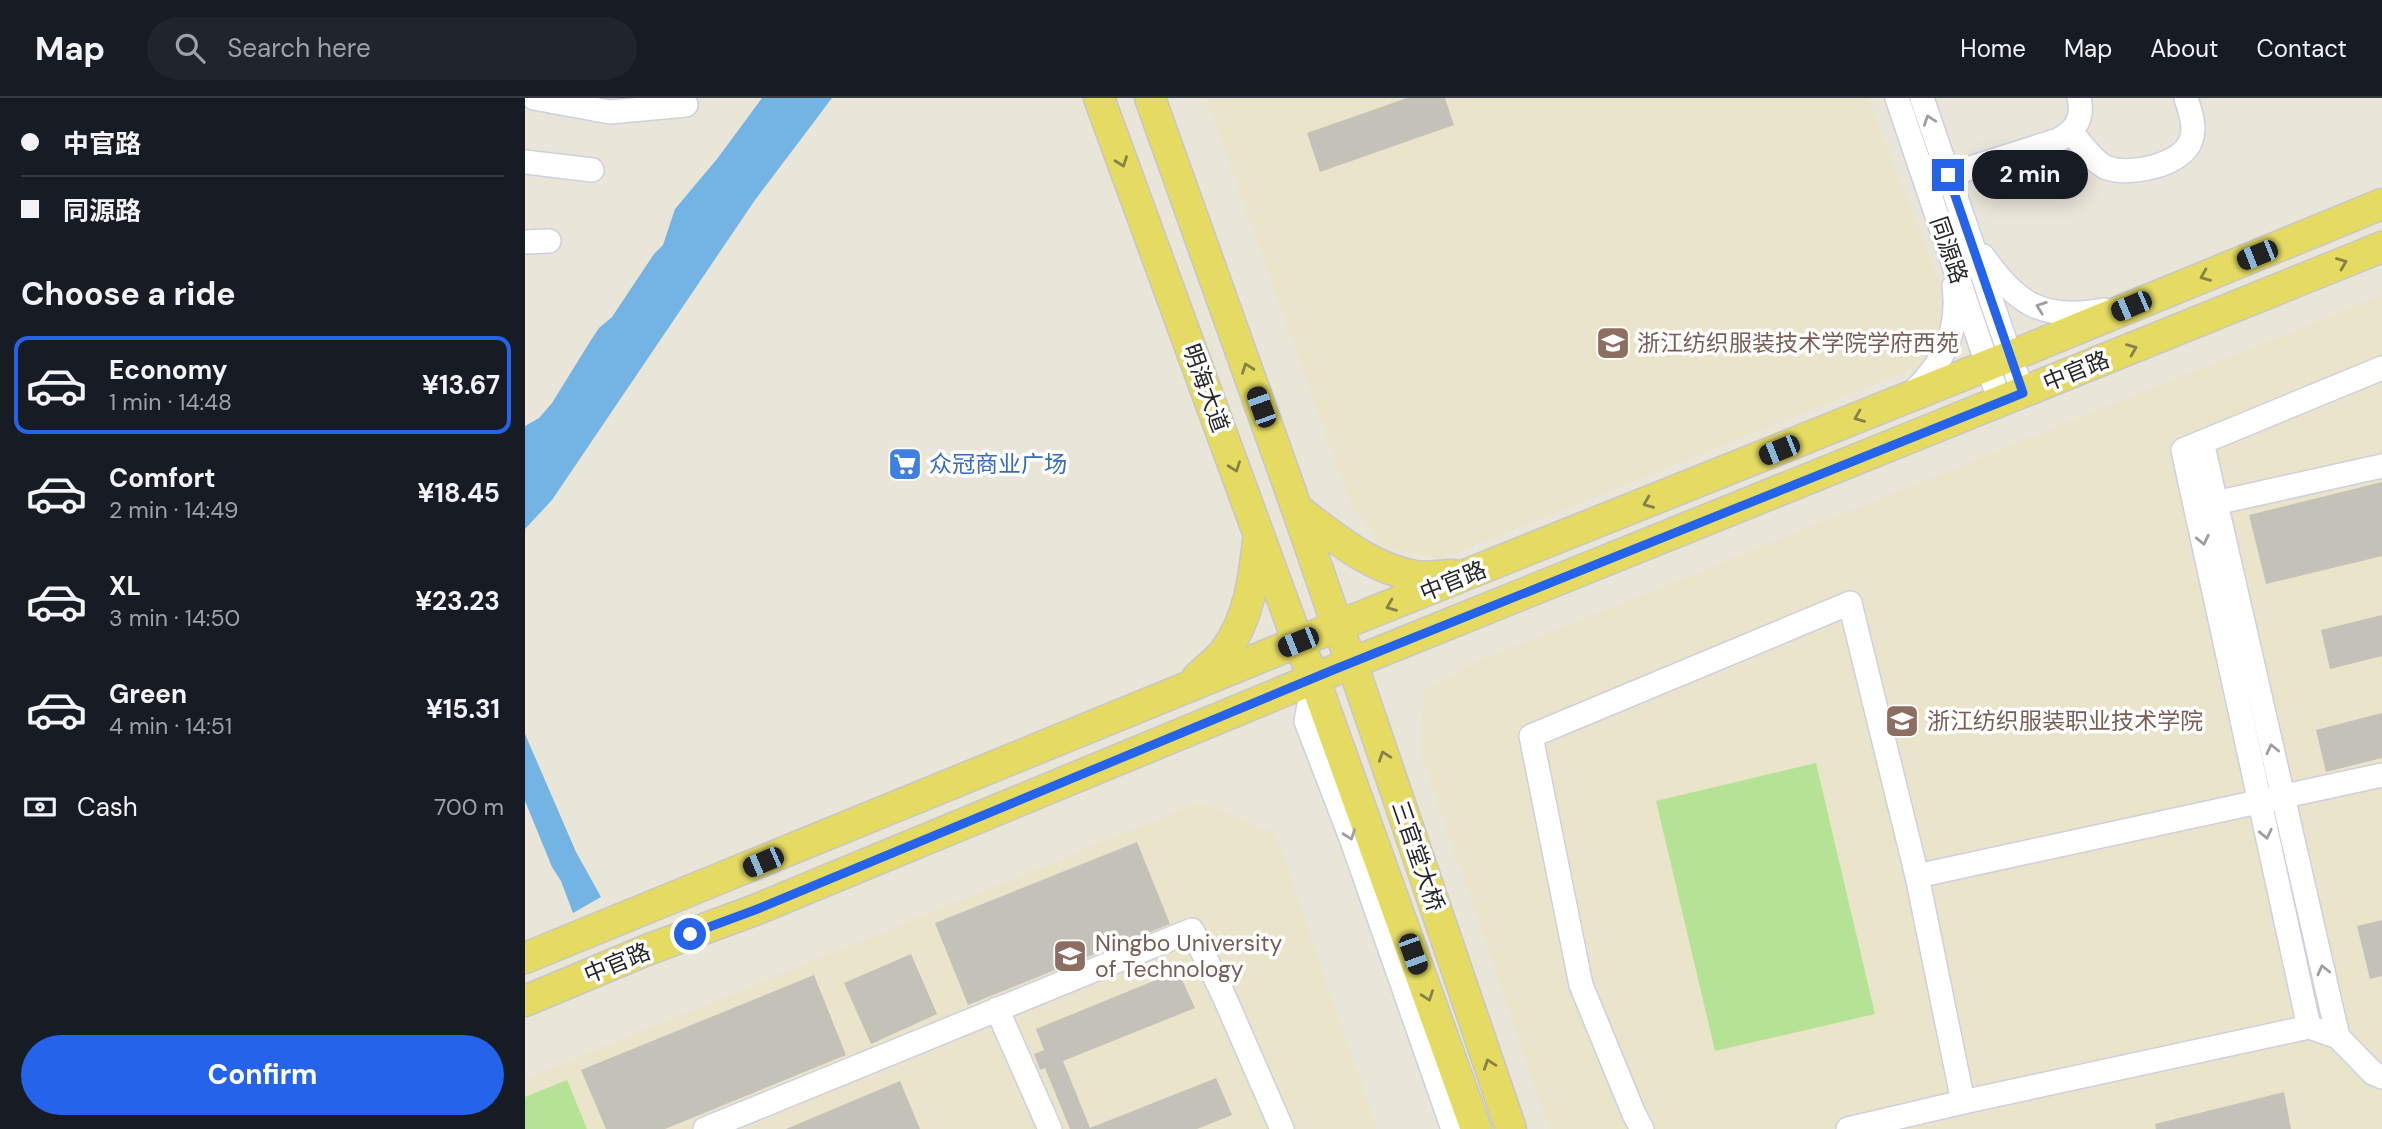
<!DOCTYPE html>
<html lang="en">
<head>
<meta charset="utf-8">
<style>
	:root { --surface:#171b24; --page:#20242c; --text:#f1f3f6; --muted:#9ea1a6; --line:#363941; --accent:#2563eb }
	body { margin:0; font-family:"DM Sans","Noto Sans SC",sans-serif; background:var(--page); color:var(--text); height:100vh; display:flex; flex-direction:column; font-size:26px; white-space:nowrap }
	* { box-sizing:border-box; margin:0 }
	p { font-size:23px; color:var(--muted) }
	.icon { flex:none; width:38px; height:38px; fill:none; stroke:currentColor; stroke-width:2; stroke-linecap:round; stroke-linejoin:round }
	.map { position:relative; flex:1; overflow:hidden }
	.drawer { display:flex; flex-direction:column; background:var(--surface); width:525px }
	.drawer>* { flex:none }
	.hud { display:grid; align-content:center; height:154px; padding:0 21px; background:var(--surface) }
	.end { position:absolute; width:32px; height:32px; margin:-16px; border:9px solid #2563eb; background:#fff; box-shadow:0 0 0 4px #fff }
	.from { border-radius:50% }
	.bubble { position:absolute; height:49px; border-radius:24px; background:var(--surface); box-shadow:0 4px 18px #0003; font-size:23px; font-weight:700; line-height:49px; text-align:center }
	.car { position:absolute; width:21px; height:42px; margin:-21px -10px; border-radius:9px; box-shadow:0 0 5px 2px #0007; background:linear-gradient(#222 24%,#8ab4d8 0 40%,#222 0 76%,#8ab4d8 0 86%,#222 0) }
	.hud b { display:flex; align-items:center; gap:24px; height:66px; font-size:26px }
	.hud b+b { border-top:2px solid var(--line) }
	.hud i { width:18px; height:18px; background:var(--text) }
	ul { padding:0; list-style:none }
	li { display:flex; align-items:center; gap:21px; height:98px; margin:0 14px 10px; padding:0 7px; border:4px solid transparent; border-radius:14px }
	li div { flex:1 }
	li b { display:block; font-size:26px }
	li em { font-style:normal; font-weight:700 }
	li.active { border-color:var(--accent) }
	li>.icon { width:63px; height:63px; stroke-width:1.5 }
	h2 { padding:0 21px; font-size:32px; line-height:84px }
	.pay { display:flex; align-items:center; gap:18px; height:77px; padding:0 21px; font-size:26px }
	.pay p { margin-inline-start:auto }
	.action { display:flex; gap:14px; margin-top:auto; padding:14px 21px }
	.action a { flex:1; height:80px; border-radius:42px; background:var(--accent); color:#fff; font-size:28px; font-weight:700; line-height:80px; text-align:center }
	header { display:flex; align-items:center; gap:42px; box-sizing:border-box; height:98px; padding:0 35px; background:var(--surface); border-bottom:2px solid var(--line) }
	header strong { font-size:33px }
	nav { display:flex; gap:38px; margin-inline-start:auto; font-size:24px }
	.search { width:490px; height:63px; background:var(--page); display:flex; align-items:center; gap:18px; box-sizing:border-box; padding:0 24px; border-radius:38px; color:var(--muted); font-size:26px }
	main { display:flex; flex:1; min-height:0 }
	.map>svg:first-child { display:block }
	.education { fill:#eae4ca }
	.pitch { fill:#b6e296 }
	.water { fill:#73b4e4 }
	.building { fill:#c4c1b9 }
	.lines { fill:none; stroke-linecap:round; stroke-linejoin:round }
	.minor-casing { stroke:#cfcfdf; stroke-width:26 }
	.major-casing { stroke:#c7c7c7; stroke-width:33 }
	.minor { stroke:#fff; stroke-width:23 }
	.major { stroke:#e5db62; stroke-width:30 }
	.oneway { stroke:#9e9e9e }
	.oneway2 { stroke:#868144 }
	.route { stroke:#2563eb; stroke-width:9 }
	.labels { text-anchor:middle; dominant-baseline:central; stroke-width:7; stroke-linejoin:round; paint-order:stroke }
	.street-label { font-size:23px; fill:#272727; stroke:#fff }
	.education-label { font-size:23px; fill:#785e54; stroke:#fff; text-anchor:start }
	.shop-label { font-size:23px; fill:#366cbe; stroke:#fff; text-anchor:start }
</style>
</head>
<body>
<header>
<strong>Map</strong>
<div class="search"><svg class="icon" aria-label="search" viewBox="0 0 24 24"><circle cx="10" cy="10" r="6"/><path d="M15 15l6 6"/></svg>Search here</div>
<nav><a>Home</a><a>Map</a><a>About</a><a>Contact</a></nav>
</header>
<main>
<section class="drawer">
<div class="hud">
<b><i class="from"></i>中官路</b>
<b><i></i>同源路</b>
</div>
<h2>Choose a ride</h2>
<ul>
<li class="active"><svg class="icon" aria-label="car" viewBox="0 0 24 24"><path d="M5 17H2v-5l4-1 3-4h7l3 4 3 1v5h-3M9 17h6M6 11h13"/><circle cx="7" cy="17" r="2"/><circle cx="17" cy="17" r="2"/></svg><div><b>Economy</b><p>1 min · 14:48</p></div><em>¥13.67</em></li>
<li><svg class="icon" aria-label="car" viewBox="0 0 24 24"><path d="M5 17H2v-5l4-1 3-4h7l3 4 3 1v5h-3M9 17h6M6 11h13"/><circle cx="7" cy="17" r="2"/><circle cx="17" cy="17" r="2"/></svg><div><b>Comfort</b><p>2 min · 14:49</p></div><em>¥18.45</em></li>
<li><svg class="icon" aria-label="car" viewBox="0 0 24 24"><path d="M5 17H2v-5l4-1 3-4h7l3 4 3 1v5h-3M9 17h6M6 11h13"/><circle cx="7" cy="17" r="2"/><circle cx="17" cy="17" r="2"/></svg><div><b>XL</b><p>3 min · 14:50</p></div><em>¥23.23</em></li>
<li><svg class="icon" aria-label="car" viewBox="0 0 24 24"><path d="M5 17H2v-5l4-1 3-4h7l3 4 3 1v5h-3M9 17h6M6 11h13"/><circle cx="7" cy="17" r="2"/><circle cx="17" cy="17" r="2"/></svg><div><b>Green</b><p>4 min · 14:51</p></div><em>¥15.31</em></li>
</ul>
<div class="pay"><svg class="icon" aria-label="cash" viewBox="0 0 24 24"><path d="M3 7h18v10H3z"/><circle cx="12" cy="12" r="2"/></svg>Cash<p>700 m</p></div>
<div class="action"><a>Confirm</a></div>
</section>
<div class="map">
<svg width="1857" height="1031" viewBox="0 0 1857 1031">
	<rect width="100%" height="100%" fill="#e9e5d9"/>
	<g class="education">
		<path d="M681,0H1343L1415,185L1419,223L1398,267L915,461L857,448L825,405Z"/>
		<path d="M1857,197V1031H1024L895,653L899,593L947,566Z"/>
		<path d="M675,704L751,736L852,1031H0V981Z"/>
	</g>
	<g class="pitch">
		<path d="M1291,665L1350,916L1190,953L1131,703Z"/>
		<path d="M42,982L62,1031H0V999Z"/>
	</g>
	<g class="water">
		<path d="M237,0H307L230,102L27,402L0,431V328L14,320L27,305L66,242L74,230L87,219L129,156L138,147L150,111L192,61Z"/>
		<path d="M0,636L51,754L76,799L48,815L36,783L27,769L0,703Z"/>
	</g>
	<g class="building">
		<path d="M882,0H920L929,27L795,74L782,35Z"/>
		<path d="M1857,384V458L1741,486L1724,417Z"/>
		<path d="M1857,517V558L1805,571L1796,532Z"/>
		<path d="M1857,615V660L1801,674L1791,632Z"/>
		<path d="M612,744L645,826L443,907L410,825Z"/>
		<path d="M1857,822V878L1845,881L1832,828Z"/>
		<path d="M386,856L412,916L346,946L319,885Z"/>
		<path d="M653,873L670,910L538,963L565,1030L691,980L707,1017L672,1031H545L520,970L515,972L509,956L519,952L511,931Z"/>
		<path d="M289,877L321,957L140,1031H81L56,972Z"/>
		<path d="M375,983L395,1031H261Z"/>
		<path d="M1759,994L1766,1031H1631L1630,1026Z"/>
	</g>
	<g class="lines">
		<g class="minor-casing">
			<g id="minor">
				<path d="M9,0L85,14L161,7"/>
				<path d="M1372,0L1475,304"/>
				<path d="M1397,0L1498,295"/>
				<path d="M1546,35C1558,46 1565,61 1580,69C1601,79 1658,68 1666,42C1671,29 1665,13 1661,0"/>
				<path d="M0,64L67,72"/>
				<path d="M1424,77L1533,42C1550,33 1559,21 1554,0"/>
				<path d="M0,144L24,143"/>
				<path d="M1458,158C1492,207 1519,223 1579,212"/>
				<path d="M1388,294C1418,266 1435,230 1429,188"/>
				<path d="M1677,344L1813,939"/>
				<path d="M1677,408L1857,368"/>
				<path d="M789,580L781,623L826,740L928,1031"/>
				<path d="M1392,778L1857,677"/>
				<path d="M472,911L525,1031"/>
				<path d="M1784,929L1658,352L1857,270"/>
				<path d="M180,1031L667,832L698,896L757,1031"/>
				<path d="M1117,1031L1109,1016L1056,887L1006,638L1325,505L1392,778L1438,1004"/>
				<path d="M1323,1031L1438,1004L1784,929L1813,939L1848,975L1857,979"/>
			</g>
		</g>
		<g class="major-casing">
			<g id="major">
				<path d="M574,0L773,544L789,580L951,1031"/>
				<path d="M625,0L772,411L813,530L827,565L986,1031"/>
				<path d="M772,411C808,438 844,470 890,478C902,480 916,477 928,477"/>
				<path d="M672,580C681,571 692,563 700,553C724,520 729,481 733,442"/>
				<path d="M0,860L773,544L1486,258L1857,106"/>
				<path d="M0,903L122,852L230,812L827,565L1857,149"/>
			</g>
		</g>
		<use href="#minor" class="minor"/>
		<use href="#major" class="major"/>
	</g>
	<defs><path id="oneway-chevron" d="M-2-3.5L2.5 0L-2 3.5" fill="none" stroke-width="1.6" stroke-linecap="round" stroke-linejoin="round" transform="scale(1.75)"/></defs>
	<g class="oneway">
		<use href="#oneway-chevron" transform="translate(1404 22) rotate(-109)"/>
		<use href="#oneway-chevron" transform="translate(1516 209) rotate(-160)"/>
		<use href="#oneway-chevron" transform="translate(1678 442) rotate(78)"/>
		<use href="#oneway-chevron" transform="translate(1747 651) rotate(-103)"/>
		<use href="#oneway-chevron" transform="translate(1741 736) rotate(78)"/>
		<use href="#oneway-chevron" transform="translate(825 737) rotate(70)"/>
		<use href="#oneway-chevron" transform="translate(1798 872) rotate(-103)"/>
	</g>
	<g class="oneway2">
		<use href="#oneway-chevron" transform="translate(597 64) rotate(70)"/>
		<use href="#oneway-chevron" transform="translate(1817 165) rotate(-22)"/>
		<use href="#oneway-chevron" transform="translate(1680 178) rotate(158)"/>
		<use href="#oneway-chevron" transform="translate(1607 251) rotate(-22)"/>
		<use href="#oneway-chevron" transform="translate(722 270) rotate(-110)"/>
		<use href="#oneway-chevron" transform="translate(1334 319) rotate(158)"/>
		<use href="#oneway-chevron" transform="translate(710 369) rotate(70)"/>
		<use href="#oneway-chevron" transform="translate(1123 405) rotate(158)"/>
		<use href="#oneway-chevron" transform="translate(866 508) rotate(158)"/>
		<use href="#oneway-chevron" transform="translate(859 658) rotate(-109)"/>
		<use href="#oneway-chevron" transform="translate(903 898) rotate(70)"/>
		<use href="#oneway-chevron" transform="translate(964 966) rotate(-109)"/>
	</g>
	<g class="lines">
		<path class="route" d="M165,836L230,812L808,572L1498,295L1423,77"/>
	</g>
	<defs>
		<g id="university-square" transform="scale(1.75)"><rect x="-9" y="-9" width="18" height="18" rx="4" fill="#8d6e63" stroke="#fff"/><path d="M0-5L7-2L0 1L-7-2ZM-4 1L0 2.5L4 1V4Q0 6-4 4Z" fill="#fff"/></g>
		<g id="supermarket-square" transform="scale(1.75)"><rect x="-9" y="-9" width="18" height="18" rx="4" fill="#3f7fe0" stroke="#fff"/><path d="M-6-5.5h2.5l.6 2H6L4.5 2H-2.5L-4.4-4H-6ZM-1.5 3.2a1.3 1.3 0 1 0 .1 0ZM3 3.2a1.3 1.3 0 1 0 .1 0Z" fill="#fff"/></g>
	</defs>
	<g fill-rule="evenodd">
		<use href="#university-square" x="1088" y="245"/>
		<use href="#supermarket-square" x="380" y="366"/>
		<use href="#university-square" x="1377" y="623"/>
		<use href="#university-square" x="545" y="858"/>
	</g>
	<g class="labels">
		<g class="street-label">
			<text transform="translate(1424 152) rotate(71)">同源路</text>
			<text transform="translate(1551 273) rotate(-22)">中官路</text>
			<text transform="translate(681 290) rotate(70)">明海大道</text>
			<text transform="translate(928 483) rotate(-22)">中官路</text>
			<text transform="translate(893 758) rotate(71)">三官堂大桥</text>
			<text transform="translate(92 865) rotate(-22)">中官路</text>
		</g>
		<g class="education-label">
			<text x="1112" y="245">浙江纺织服装技术学院学府西苑</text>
			<text x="1402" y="623">浙江纺织服装职业技术学院</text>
			<text x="570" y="845">Ningbo University<tspan x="570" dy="26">of Technology</tspan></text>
		</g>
		<g class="shop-label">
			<text x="404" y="366">众冠商业广场</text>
		</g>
	</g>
</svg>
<i class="end from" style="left:165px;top:836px"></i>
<i class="end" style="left:1423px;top:77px"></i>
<div class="bubble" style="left:1447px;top:52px;width:116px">2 min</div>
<i class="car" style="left:1732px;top:157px;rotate:248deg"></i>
<i class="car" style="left:1606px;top:208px;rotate:247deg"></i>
<i class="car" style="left:736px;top:309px;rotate:340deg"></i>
<i class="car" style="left:1254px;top:352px;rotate:248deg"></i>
<i class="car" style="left:773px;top:544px;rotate:248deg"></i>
<i class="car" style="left:238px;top:764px;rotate:247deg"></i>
<i class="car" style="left:888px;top:856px;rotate:160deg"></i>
</div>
</main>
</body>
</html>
